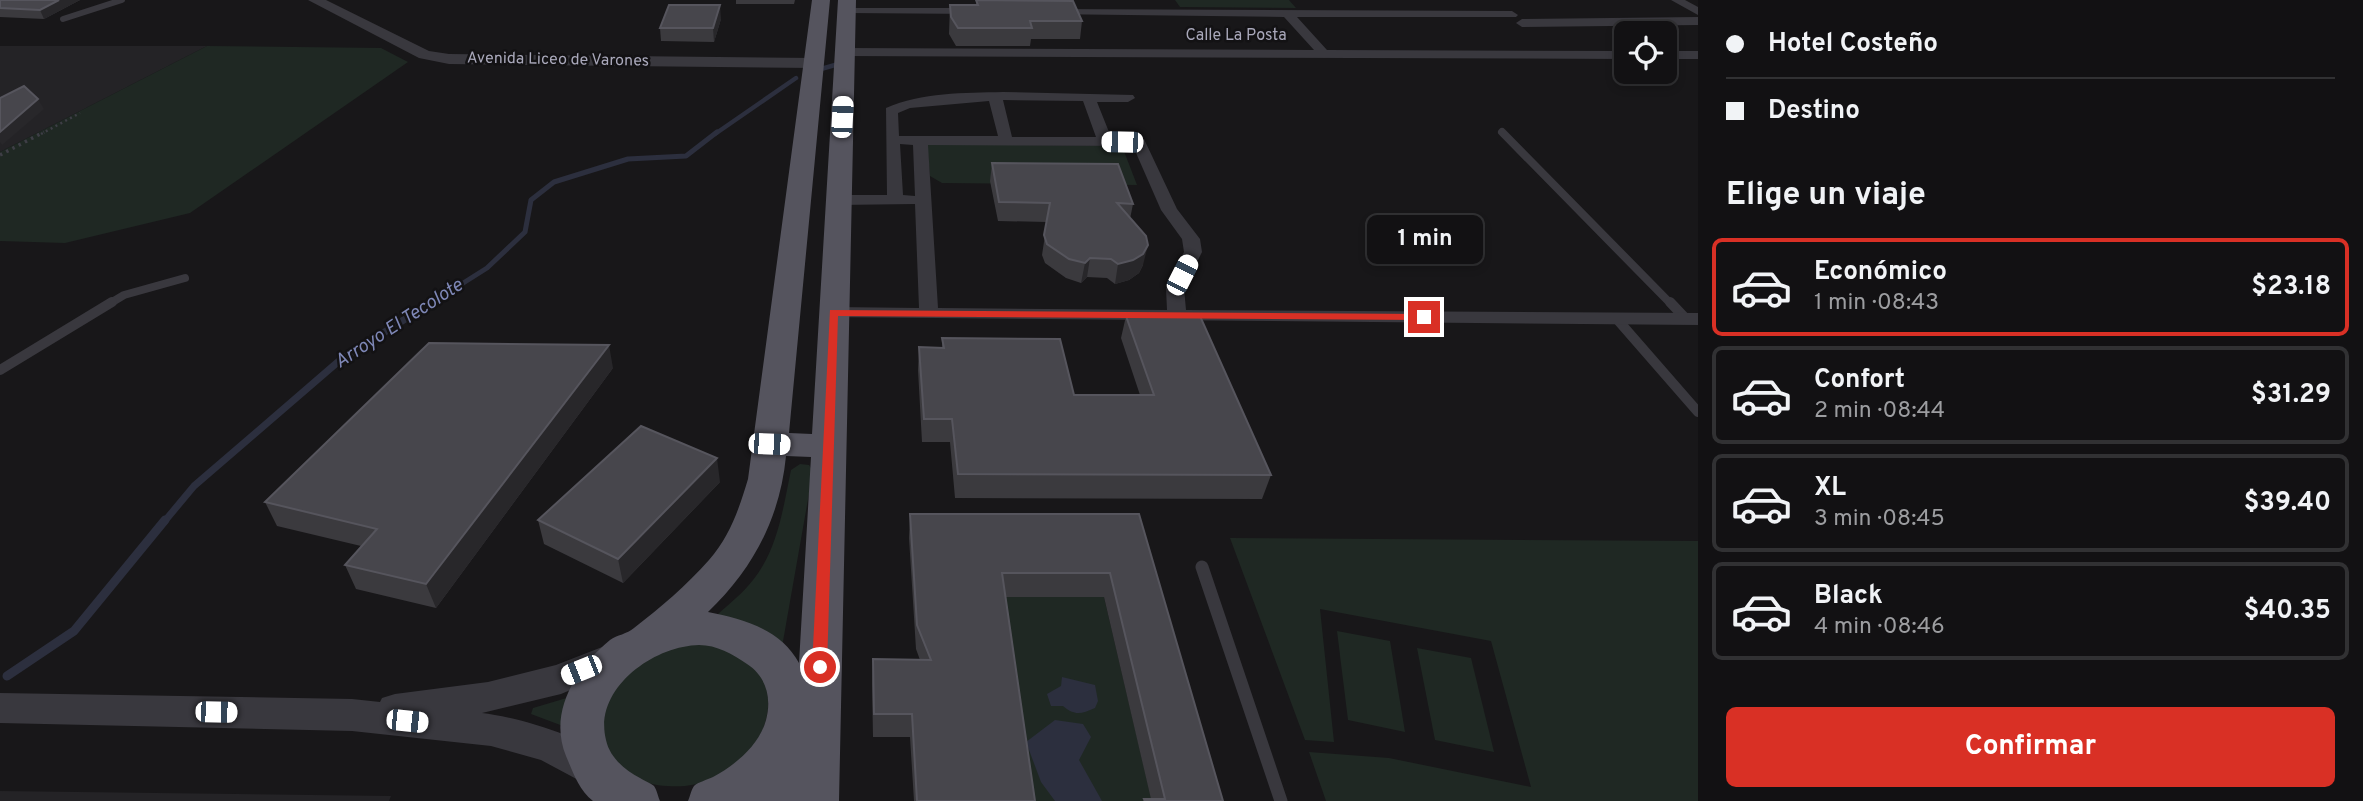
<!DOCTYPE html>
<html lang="es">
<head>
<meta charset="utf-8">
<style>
	:root { --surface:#121113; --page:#1b1a1c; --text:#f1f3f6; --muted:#9c9da0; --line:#313133; --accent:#d93025 }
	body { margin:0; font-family:Overpass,sans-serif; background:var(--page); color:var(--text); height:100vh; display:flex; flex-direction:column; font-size:26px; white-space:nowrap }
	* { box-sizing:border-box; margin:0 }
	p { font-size:23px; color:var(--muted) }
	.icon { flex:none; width:38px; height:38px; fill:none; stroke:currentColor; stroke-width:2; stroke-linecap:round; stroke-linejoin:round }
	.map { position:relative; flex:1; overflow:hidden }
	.details { display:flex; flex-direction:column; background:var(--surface); width:665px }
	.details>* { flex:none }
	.guide { display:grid; align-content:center; height:154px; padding:0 28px; background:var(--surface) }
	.buttons { position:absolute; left:1614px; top:21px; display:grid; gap:14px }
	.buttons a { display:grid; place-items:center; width:63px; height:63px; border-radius:10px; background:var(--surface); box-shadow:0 4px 10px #0003,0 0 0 2px var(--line); font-size:35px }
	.end { position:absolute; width:32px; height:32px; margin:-16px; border:9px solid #d93025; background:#fff; box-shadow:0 0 0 4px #fff }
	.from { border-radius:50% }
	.bubble { position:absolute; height:49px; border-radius:10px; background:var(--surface); box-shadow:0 4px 10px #0003,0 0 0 2px var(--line); font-size:23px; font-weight:700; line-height:49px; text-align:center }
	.car { position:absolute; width:21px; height:42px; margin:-21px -10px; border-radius:9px; box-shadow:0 0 5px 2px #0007; background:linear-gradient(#fff 24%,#345 0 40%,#fff 0 76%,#345 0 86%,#fff 0) }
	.guide b { display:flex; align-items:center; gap:24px; height:66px; font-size:26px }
	.guide b+b { border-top:2px solid var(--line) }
	.guide i { width:18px; height:18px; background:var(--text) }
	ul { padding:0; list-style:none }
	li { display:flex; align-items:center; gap:21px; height:98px; margin:0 14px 10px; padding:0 14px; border:4px solid var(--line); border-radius:10px }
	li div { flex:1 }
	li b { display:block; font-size:26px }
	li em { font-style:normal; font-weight:700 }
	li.active { border-color:var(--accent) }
	li>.icon { width:63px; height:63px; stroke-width:1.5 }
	h2 { padding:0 28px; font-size:32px; line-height:84px }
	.action { display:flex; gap:14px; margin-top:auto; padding:14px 28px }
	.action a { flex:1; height:80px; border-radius:10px; background:var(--accent); color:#fff; font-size:28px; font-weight:700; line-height:80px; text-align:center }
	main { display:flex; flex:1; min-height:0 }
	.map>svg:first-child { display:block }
	.built { fill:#242326 }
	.green { fill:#1f2823 }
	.water { fill:#2c2f3e }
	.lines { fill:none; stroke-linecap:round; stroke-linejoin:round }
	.stream-far3 { stroke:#2c2f3e; stroke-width:4.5 }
	.stream-far2 { stroke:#2c2f3e; stroke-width:5 }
	.stream-far1 { stroke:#2c2f3e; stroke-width:7 }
	.stream { stroke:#2c2f3e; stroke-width:9 }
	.path-far1 { stroke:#3e3e46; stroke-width:2.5; stroke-dasharray:2 3.5; stroke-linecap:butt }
	.path { stroke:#3e3e46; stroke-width:3.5; stroke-dasharray:2.5 4.5; stroke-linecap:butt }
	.service-far3 { stroke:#39383e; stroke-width:6 }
	.service-far2 { stroke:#39383e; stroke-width:8 }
	.service-far1 { stroke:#39383e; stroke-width:10 }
	.service { stroke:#39383e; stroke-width:13 }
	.minor { fill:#39383e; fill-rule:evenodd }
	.tertiary { fill:#39383e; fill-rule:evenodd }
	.primary { fill:#55545e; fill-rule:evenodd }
	.wall { fill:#3b3a3e }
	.shaded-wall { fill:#28272a }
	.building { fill:#47464c; stroke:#56555d; stroke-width:2 }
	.route { fill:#d93025 }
	.labels { text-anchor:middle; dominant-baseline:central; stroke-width:5; stroke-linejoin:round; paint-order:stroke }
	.far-street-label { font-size:16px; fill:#a9a8ba; stroke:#131214 }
	.water-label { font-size:19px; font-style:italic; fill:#7e87b6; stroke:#131214 }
</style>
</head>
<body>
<main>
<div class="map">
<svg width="1698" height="801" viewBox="0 0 1698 801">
	<rect width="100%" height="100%" fill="#181719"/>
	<g class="built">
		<path d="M0,46H207L0,152Z"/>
		<path d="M0,791L391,796L389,801H0Z"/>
	</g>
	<g class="green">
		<path d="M1175,0H1289L1296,8L1180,7Z"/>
		<path d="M207,46L381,48L408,62L190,213L65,243L0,241V152Z"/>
		<path d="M927,144L1122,146L1137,185L942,183L930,176Z"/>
		<path d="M800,464L809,465L813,471L782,647L717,615C729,604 743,593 753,580C778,549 783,508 791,470Z"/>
		<path d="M1230,538L1698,541V801H1326L1309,752L1389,758L1531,787L1491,641L1320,609L1334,742L1305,740Z"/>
		<path d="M999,597H1104L1152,801H1027Z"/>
		<path d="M1337,631L1390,641L1405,732L1348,720Z"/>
		<path d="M688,643C697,643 706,643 715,645C806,666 770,776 685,786C672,787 655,786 643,781C612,768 595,735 605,703C608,694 618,685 624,677C628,672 632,665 638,661C650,652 673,648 688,643Z"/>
		<path d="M1417,648L1471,658L1494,752L1435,740Z"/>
		<path d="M570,697L563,726L531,714L533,708Z"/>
	</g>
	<g class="water">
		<path d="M1062,677L1095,685L1098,701L1095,708C1081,714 1075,716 1063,706H1051L1047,694L1061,686Z"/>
		<path d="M1055,720L1083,724L1091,737L1079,760L1102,801H1055L1041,782L1026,742Z"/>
	</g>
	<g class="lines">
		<g class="stream-far3">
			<path d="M821,69L835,65"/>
			<path d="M715,134L796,78"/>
		</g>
		<path class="stream-far2" d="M430,304L487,268L525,232L531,200L554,182L628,159L686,156L717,132"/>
		<path class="stream-far1" d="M164,522L194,486L339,361L432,302"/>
		<path class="stream" d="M7,676L74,631L165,520"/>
		<path class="path-far1" d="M41,134L80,113"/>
		<path class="path" d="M0,155L44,132"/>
		<path class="service-far3" d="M63,19L122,0"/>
		<g class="service-far2">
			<path d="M1502,132L1671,304"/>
			<path d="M109,304L124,295L185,278"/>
		</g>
		<g class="service-far1">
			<path d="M1670,302L1686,319"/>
			<path d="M1616,318L1698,412"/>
			<path d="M0,370L112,302"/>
		</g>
		<path class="service" d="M1202,567L1281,801"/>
		<g class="minor">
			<path d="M1671,0H1685L1698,7V15Z"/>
			<path d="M843,8H978L984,11L978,14L847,13L841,10Z"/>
			<path d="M1049,9L1512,11L1518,15L1516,17H1297L1327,50L1626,51V59L845,56L839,52L845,48L1314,50L1284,17L1045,14L1043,12Z"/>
			<path d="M1698,17V25L1522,27L1516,23L1522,19Z"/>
			<rect x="1664" y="51" width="34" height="8"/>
			<path d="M1003,92L1133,95L1135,98L1128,102H1097L1111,137L1144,139L1177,209L1200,239L1202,252L1184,288L1186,310L1698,313V325L826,317L824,313L826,309L833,307L919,308L915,204L838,205L830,200L838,195H887L886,108C922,92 964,93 1003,92ZM1003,100L1083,101L1096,137H1012ZM989,101L998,136H899L898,113L910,108ZM900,144L913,145L915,196L903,195ZM928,145L1133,146L1161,210L1182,239L1184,252L1166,288L1167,310L938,308Z"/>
		</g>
		<g class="tertiary">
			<path d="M308,0H326L429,51L449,54L814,58L822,63L814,68L449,64L419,58Z"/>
			<path d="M615,642L627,646L632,656L627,666L561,694L482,713C517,717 601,739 616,773L610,785L597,790L541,760L491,746L352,731L0,723V693L352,699L380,702L382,698L395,694L488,682L556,665Z"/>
		</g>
		<path class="primary" d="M812,0H830L789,433L812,434L838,0H856L839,801H688C690,797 691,790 694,786C698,782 707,780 713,777C735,765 759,746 766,720C772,698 766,676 747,664C732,654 717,645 699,645C653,646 593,689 606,740C610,758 625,770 640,778C644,781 651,783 654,786C657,790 658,797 660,801H593C578,789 573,772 566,756C548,712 576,668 610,640C617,635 627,634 634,628C660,608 687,585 709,560C730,536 739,509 748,479ZM786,456L811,457L799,663C781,629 743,619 708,612C753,569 780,518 786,456Z"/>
	</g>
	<g class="wall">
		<path d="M0,0H80L44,19L0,17Z"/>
		<path d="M736,0H795L794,4H736Z"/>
		<path d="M976,0H1065L1082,21L1080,39H1031L1030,46H956L949,34L950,5H976Z"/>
		<path d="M721,19L714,42L661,41L660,28Z"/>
		<path d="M992,163L1133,204L1130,219L1143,265L1139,273L1129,280L1115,284L1107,278L1087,277L1081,283L1066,278L1045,263L1042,255L1047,222L998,221L990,181Z"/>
		<path d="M1126,316L1271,475L1262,499L955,498L950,442H922L918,370L919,347H942V338L1074,395H1140L1121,338Z"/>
		<path d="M613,368L436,608L356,589L345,565L361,546L277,526L265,502Z"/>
		<path d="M720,482L623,583L544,544L538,520Z"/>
		<path d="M910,514H1139L1223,801H1143L1144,799H1151L1104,597H1006L1035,801H914L910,737H873L872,683L873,659L920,660L916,649L909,538Z"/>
	</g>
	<g class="shaded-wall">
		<path d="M59,0H80L44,19L40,10Z"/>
		<path d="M720,5L721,19L714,42L713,28Z"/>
		<path d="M38,99L44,109L2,145L0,142V132Z"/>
		<path d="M1148,245L1143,265L1139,273L1129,280L1115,284L1118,264Z"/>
		<path d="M1090,258L1087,277L1081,283L1085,263Z"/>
		<path d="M609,345L613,368L436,608L426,584Z"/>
		<path d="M717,458L720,482L623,583L618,559Z"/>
	</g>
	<g class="building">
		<path d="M0,0H59L40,10L0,8Z"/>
		<path d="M976,0L1073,1L1082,21H1030L1032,28H958L951,17L950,5H978Z"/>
		<path d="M669,5H720L713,28H660Z"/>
		<path d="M24,86L38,99L0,132V98Z"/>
		<path d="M992,163L1118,164L1133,204L1117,203L1146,236L1148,245L1143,254L1133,260L1118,264L1111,259L1090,258L1085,263L1069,259L1047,244L1044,235L1050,203L999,202Z"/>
		<path d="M1126,316H1200L1271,475L958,474L952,419H924L919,347L944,348L942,338L1060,339L1074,395H1154Z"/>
		<path d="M429,343L609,345L426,584L345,565L377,529L265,502Z"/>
		<path d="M641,426L717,458L618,559L538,520Z"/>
		<path d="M910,514H1139L1223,801H1145L1144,799H1165L1110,573H1002L1035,801H917L912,714H874L873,659L931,660L917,625Z"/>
	</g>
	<path class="route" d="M830,310L1424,314L1429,317L1424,320L838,316L827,667L820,673L812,667Z"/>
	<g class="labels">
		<g class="far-street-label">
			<text x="1236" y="36">Calle La Posta</text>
			<text transform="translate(558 60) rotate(1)">Avenida Liceo de Varones</text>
		</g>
		<g class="water-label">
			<text transform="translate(399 324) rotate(-33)">Arroyo El Tecolote</text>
		</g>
	</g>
</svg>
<div class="buttons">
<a><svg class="icon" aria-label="locate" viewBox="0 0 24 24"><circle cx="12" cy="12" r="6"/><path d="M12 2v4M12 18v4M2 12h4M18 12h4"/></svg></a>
</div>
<i class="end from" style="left:820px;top:667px"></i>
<i class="end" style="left:1424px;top:317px"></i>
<div class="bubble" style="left:1367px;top:215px;width:116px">1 min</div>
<i class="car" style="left:842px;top:117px;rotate:3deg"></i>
<i class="car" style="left:1122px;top:142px;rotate:271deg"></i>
<i class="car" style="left:1182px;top:275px;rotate:27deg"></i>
<i class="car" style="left:769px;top:444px;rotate:92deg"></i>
<i class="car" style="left:581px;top:670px;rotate:248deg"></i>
<i class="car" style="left:216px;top:712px;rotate:91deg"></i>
<i class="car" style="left:407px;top:721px;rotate:96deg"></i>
</div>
<section class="details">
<div class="guide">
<b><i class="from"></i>Hotel Costeño</b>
<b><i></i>Destino</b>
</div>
<h2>Elige un viaje</h2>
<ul>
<li class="active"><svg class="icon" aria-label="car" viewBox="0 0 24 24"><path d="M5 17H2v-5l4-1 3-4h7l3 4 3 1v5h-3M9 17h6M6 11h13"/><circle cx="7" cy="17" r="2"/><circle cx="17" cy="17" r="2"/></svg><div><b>Económico</b><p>1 min · 08:43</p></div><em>$23.18</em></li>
<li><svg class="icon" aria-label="car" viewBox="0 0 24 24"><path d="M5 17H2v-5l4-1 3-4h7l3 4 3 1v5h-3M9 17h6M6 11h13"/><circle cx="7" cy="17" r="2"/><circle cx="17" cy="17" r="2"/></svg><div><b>Confort</b><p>2 min · 08:44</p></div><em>$31.29</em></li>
<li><svg class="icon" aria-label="car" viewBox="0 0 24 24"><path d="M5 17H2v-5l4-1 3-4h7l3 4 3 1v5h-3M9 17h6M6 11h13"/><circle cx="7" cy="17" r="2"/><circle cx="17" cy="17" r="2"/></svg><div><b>XL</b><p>3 min · 08:45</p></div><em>$39.40</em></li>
<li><svg class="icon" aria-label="car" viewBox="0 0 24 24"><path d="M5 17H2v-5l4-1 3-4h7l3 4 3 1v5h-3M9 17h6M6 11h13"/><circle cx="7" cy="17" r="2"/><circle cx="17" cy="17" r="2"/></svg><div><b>Black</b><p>4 min · 08:46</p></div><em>$40.35</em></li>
</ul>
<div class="action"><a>Confirmar</a></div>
</section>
</main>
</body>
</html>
